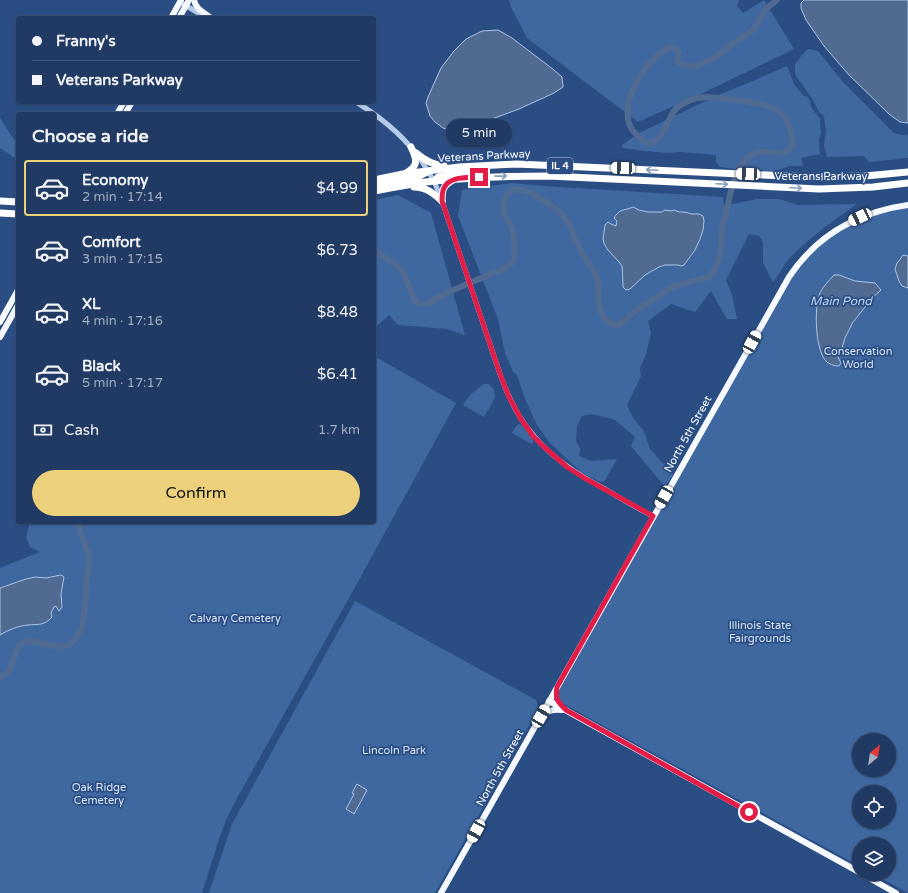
<!DOCTYPE html>
<html lang="en">
<head>
<meta charset="utf-8">
<style>
	:root { --surface:#203a63; --page:#284169; --text:#f1f3f6; --muted:#a2adbe; --line:#3d5478; --accent:#edd07c }
	body { margin:0; font-family:"Varela Round",sans-serif; background:var(--page); color:var(--text); height:100vh; display:flex; flex-direction:column; font-size:15px; white-space:nowrap }
	* { box-sizing:border-box; margin:0 }
	p { font-size:13px; color:var(--muted) }
	.icon { flex:none; width:22px; height:22px; fill:none; stroke:currentColor; stroke-width:2; stroke-linecap:round; stroke-linejoin:round }
	.map { position:relative; flex:1; overflow:hidden }
	.sheet { position:absolute; left:16px; top:112px; width:360px; height:412px; display:flex; flex-direction:column; background:var(--surface); border-radius:4px; box-shadow:0 1px 3px #0004,0 0 0 1px var(--line) }
	.sheet>* { flex:none }
	.hud { position:absolute; left:16px; top:16px; width:360px; height:88px; border-radius:4px; box-shadow:0 1px 3px #0004,0 0 0 1px var(--line); display:grid; align-content:center; height:88px; padding:0 16px; background:var(--surface) }
	.needle { width:26px; rotate:30deg }
	.tools { position:absolute; left:852px; top:733px; display:grid; gap:8px }
	.tools a { display:grid; place-items:center; width:44px; height:44px; border-radius:50%; background:var(--surface); box-shadow:0 1px 3px #0004,0 0 0 1px var(--line); font-size:20px }
	.end { position:absolute; width:18px; height:18px; margin:-9px; border:5px solid #e11d48; background:#fff; box-shadow:0 0 0 2px #fff }
	.from { border-radius:50% }
	.bubble { position:absolute; height:28px; border-radius:14px; background:var(--surface); box-shadow:0 1px 3px #0004,0 0 0 1px var(--line); font-size:13px; font-weight:600; line-height:28px; text-align:center }
	.car { position:absolute; width:12px; height:24px; margin:-12px -6px; border-radius:5px; box-shadow:0 0 3px 1px #0007; background:linear-gradient(#fff 24%,#345 0 40%,#fff 0 76%,#345 0 86%,#fff 0) }
	.hud b { display:flex; align-items:center; gap:14px; height:38px; font-size:15px }
	.hud b+b { border-top:1px solid var(--line) }
	.hud i { width:10px; height:10px; background:var(--text) }
	ul { padding:0; list-style:none }
	li { display:flex; align-items:center; gap:12px; height:56px; margin:0 8px 6px; padding:0 8px; border:2px solid transparent; border-radius:4px }
	li div { flex:1 }
	li b { display:block; font-size:15px }
	li em { font-style:normal; font-weight:600 }
	li.active { border-color:var(--accent) }
	li>.icon { width:36px; height:36px; stroke-width:1.5 }
	h2 { padding:0 16px; font-size:18px; line-height:48px }
	.pay { display:flex; align-items:center; gap:10px; height:44px; padding:0 16px; font-size:15px }
	.pay p { margin-inline-start:auto }
	.primary-button { display:flex; gap:8px; margin-top:auto; padding:8px 16px }
	.primary-button a { flex:1; height:46px; border-radius:24px; background:var(--accent); color:#111; font-size:16px; font-weight:600; line-height:46px; text-align:center }
	.map>svg:first-child { display:block }
	.green { fill:#3f68a1; fill-rule:evenodd }
	.water { fill:#516a91; stroke:#aac4e7 }
	.lines { fill:none; stroke-linecap:round; stroke-linejoin:round }
	.river { stroke:#516a91; stroke-width:6 }
	.minor { stroke:#b5cae7; stroke-width:5 }
	.major { stroke:#f6f9fe; stroke-width:6 }
	.highway { stroke:#fff; stroke-width:7 }
	.oneway { stroke:#8a9ebb }
	.route { stroke:#e11d48; stroke-width:5 }
	.labels { text-anchor:middle; dominant-baseline:central; stroke-width:3.5; stroke-linejoin:round; paint-order:stroke }
	.shield { fill:#2a4e84; stroke:#bfcada; stroke-width:1 }
	.shield-label { font-size:10px; font-weight:bold; fill:#fff }
	.street-label { font-size:11px; fill:#fff; stroke:#2a4e84 }
	.park-label { font-size:11px; fill:#d8e4f6; stroke:#2a4e84 }
	.water-label { font-size:12px; font-style:italic; fill:#c0d4ee; stroke:#2a4e84 }
</style>
</head>
<body>
<div class="map">
<svg width="908" height="893" viewBox="0 0 908 893">
	<rect width="100%" height="100%" fill="#2a4e84"/>
	<g class="green">
		<path d="M509,0H739L737,6L743,13L764,0L794,49L703,93L638,122L527,38L511,7Z"/>
		<path d="M808,49L818,51L843,82L894,133C898,134 903,136 908,135V158L869,162L864,156L827,157L824,145L826,131L824,116L819,112L813,100L795,74V64L802,55Z"/>
		<path d="M787,66L794,84L803,95L808,97L810,101L811,107L820,119L821,133L819,140L820,154L801,158L803,166H790L775,171L744,169L745,165L743,159L736,169L720,167L716,162V155L679,152L668,153L645,151L623,148L622,145L639,133L718,95L748,83Z"/>
		<path d="M0,118L18,146V160L0,148Z"/>
		<path d="M512,183L543,186L723,197L724,206L757,199H779L798,205L857,204C833,221 807,239 787,261C782,268 778,276 773,282L763,263V242L759,236L749,234L726,280L732,295L737,319H727L711,291L695,312L671,304L648,321L651,333L646,354L640,368L641,376L627,405L633,418L644,431L650,449L673,475L665,487L631,446L635,437L615,420L592,414L582,416L577,426L576,441L580,449L579,456L591,461L617,459L604,482L598,481L581,472L550,443L537,425L525,399L517,375L513,372L505,353L498,319L458,216L462,190Z"/>
		<path d="M398,195L431,213L465,335L447,329L398,325L389,315L374,329V200Z"/>
		<path d="M908,207V893L874,874H889V844H859V866L562,703C558,700 558,695 559,690L782,293C786,286 790,279 795,273C812,251 835,231 860,220C875,213 892,211 908,207ZM859,740H889V770H859ZM859,792H889V822H859Z"/>
		<path d="M374,356L456,403L354,589L236,800L226,820L219,839L202,893H0V568L40,552L30,547L26,537L30,522H374Z"/>
		<path d="M484,384H489L494,390L495,398L484,417L463,405L471,394Z"/>
		<path d="M520,424L533,440V442L532,444L528,442L512,433L517,425Z"/>
		<path d="M355,601L536,700L538,706L537,711L435,893H209L232,824Z"/>
	</g>
	<g class="water">
		<path d="M804,0H908V123L900,122L890,115L849,75L836,60L824,46L806,20L801,8V3Z"/>
		<path d="M498,30L512,38L554,70L562,77L563,87L554,93L519,109L473,126L458,133L443,128L435,122L430,116L426,103L428,97L441,68L454,51L466,39L482,31Z"/>
		<path d="M633,207L639,210L648,212H662L665,210L671,211L674,210L679,212H684L692,214H699L703,216L704,221L703,230L700,239L695,250L684,265L681,266L678,265H665L659,267L645,275L630,289L626,290L623,287V284L622,266L619,262L607,249L604,243L603,239L605,225L608,222L611,224L616,226L617,221L614,218C620,208 624,211 633,207Z"/>
		<path d="M903,255L908,256V288L902,286L899,281L895,269L897,263L899,261Z"/>
		<path d="M834,275H839L855,281L875,283L881,290L880,291L873,297L853,322L845,338L842,348L838,357L841,363L839,366C834,366 828,364 825,360C815,347 814,307 820,293C823,286 829,281 834,275Z"/>
		<path d="M61,575L64,577L61,594L62,607L59,611L56,606L54,607L51,613L52,617C44,626 39,624 28,625C18,626 8,630 0,635V588L26,579L35,577L46,578Z"/>
		<path d="M357,784L367,790L354,814L346,809L354,794L352,793Z"/>
	</g>
	<g class="lines">
		<g class="river">
			<path d="M374,250L399,267L404,274L415,301L420,304H428L444,294L500,270C504,269 508,267 511,264C517,257 514,233 511,225C509,222 506,218 505,215C502,206 503,195 511,191C527,184 559,210 568,222C571,226 573,233 575,239C578,245 581,251 585,258C588,263 594,271 596,276C602,289 595,304 604,317C607,323 613,324 619,325C625,321 629,317 634,312L674,286L709,277C723,263 720,246 722,228C723,223 725,218 726,213C730,197 731,184 739,169C743,161 751,153 760,152C774,150 784,159 793,144C792,135 790,125 785,118C780,112 771,107 764,105C760,103 754,103 749,102C734,100 712,95 698,98C692,99 687,101 681,105C677,107 673,112 671,116C666,124 662,143 649,143C645,143 640,139 637,135C610,112 646,59 669,47L675,48L679,52L677,58L678,62L684,65L697,66L718,56L729,46L752,31L757,24L766,9L777,0"/>
			<path d="M0,677C17,671 12,648 22,643C37,636 55,653 70,644C72,642 76,638 78,636C86,624 85,593 87,578C88,571 89,564 89,557C88,545 77,534 80,522"/>
		</g>
		<g class="minor">
			<path d="M180,2L205,17"/>
			<path d="M356,102C377,115 397,130 413,150"/>
			<path d="M419,157L434,181L442,201L500,374C508,397 518,418 534,436C553,459 578,475 605,489C621,499 637,508 653,516"/>
		</g>
		<g class="major">
			<path d="M194,0C196,10 204,12 211,18"/>
			<path d="M171,18L181,0"/>
			<path d="M179,18L189,0"/>
			<path d="M117,114L124,102"/>
			<path d="M125,114L132,102"/>
			<path d="M0,322L18,290"/>
			<path d="M0,337L18,305"/>
			<path d="M549,701L859,872"/>
			<path d="M543,715C549,710 554,709 562,710"/>
			<path d="M862,874L896,893"/>
			<path d="M441,893L789,277C817,235 859,212 908,205"/>
		</g>
		<g class="highway">
			<path d="M416,153C424,160 433,165 444,166"/>
			<path d="M406,173C419,166 417,159 411,147"/>
			<path d="M374,180L403,174L459,167L516,164L810,177L865,176L908,172"/>
			<path d="M435,181L438,177L442,176L480,170"/>
			<path d="M374,187L418,177L427,172"/>
			<path d="M414,187C426,187 433,193 442,201"/>
			<path d="M374,191C394,188 414,183 435,181C473,177 511,176 549,176L819,189L873,187L908,183"/>
			<path d="M0,201L18,202"/>
			<path d="M442,201C442,190 443,185 453,180"/>
			<path d="M0,213L18,214"/>
		</g>
	</g>
	<defs><path id="oneway-shaft" d="M-6 0H5M1.5-3L5.5 0L1.5 3" fill="none" stroke-width="1.6" stroke-linecap="round" stroke-linejoin="round"/></defs>
	<g class="oneway">
		<use href="#oneway-shaft" transform="translate(652 170) rotate(-177)"/>
		<use href="#oneway-shaft" transform="translate(501 176) rotate(-1)"/>
		<use href="#oneway-shaft" transform="translate(722 184) rotate(3)"/>
		<use href="#oneway-shaft" transform="translate(796 188) rotate(3)"/>
	</g>
	<g class="lines">
		<path class="route" d="M479,177C468,178 449,176 444,188C442,192 442,196 442,201L500,374L509,397L521,419L533,436L543,446L567,467L586,479L653,516L557,687C555,699 557,701 566,710L749,812"/>
	</g>
	<g class="labels">
		<rect class="shield" x="547" y="158" width="26" height="16" rx="3"/>
		<g class="shield-label">
			<text x="560" y="166">IL 4</text>
		</g>
		<g class="street-label">
			<text transform="translate(484 156) rotate(-3)">Veterans Parkway</text>
			<text x="821" y="176">Veterans Parkway</text>
			<text transform="translate(688 434) rotate(-61)">North 5th Street</text>
			<text transform="translate(500 768) rotate(-61)">North 5th Street</text>
		</g>
		<g class="park-label">
			<text x="858" y="351">Conservation<tspan x="858" dy="13">World</tspan></text>
			<text x="235" y="618">Calvary Cemetery</text>
			<text x="760" y="625">Illinois State<tspan x="760" dy="13">Fairgrounds</tspan></text>
			<text x="394" y="750">Lincoln Park</text>
			<text x="99" y="787">Oak Ridge<tspan x="99" dy="13">Cemetery</tspan></text>
		</g>
		<g class="water-label">
			<text x="841" y="301">Main Pond</text>
		</g>
	</g>
</svg>
<div class="tools">
<a><svg class="needle" viewBox="-14 -14 28 28"><path d="M0-13l5 13h-10z" fill="#e53935"/><path d="M0 13l5-13h-10z" fill="#a2adbe"/></svg></a>
<a><svg class="icon" aria-label="locate" viewBox="0 0 24 24"><circle cx="12" cy="12" r="6"/><path d="M12 2v4M12 18v4M2 12h4M18 12h4"/></svg></a>
<a><svg class="icon" aria-label="layers" viewBox="0 0 24 24"><path d="M12 4l9 5-9 5-9-5zM3 14l9 5 9-5"/></svg></a>
</div>
<i class="end from" style="left:749px;top:812px"></i>
<i class="end" style="left:479px;top:177px"></i>
<div class="bubble" style="left:446px;top:119px;width:66px">5 min</div>
<i class="car" style="left:623px;top:168px;rotate:272deg"></i>
<i class="car" style="left:748px;top:174px;rotate:272deg"></i>
<i class="car" style="left:860px;top:217px;rotate:245deg"></i>
<i class="car" style="left:752px;top:342px;rotate:29deg"></i>
<i class="car" style="left:664px;top:497px;rotate:210deg"></i>
<i class="car" style="left:541px;top:716px;rotate:30deg"></i>
<i class="car" style="left:476px;top:831px;rotate:209deg"></i>
<div class="hud">
<b><i class="from"></i>Franny's</b>
<b><i></i>Veterans Parkway</b>
</div>
<section class="sheet">
<h2>Choose a ride</h2>
<ul>
<li class="active"><svg class="icon" aria-label="car" viewBox="0 0 24 24"><path d="M5 17H2v-5l4-1 3-4h7l3 4 3 1v5h-3M9 17h6M6 11h13"/><circle cx="7" cy="17" r="2"/><circle cx="17" cy="17" r="2"/></svg><div><b>Economy</b><p>2 min · 17:14</p></div><em>$4.99</em></li>
<li><svg class="icon" aria-label="car" viewBox="0 0 24 24"><path d="M5 17H2v-5l4-1 3-4h7l3 4 3 1v5h-3M9 17h6M6 11h13"/><circle cx="7" cy="17" r="2"/><circle cx="17" cy="17" r="2"/></svg><div><b>Comfort</b><p>3 min · 17:15</p></div><em>$6.73</em></li>
<li><svg class="icon" aria-label="car" viewBox="0 0 24 24"><path d="M5 17H2v-5l4-1 3-4h7l3 4 3 1v5h-3M9 17h6M6 11h13"/><circle cx="7" cy="17" r="2"/><circle cx="17" cy="17" r="2"/></svg><div><b>XL</b><p>4 min · 17:16</p></div><em>$8.48</em></li>
<li><svg class="icon" aria-label="car" viewBox="0 0 24 24"><path d="M5 17H2v-5l4-1 3-4h7l3 4 3 1v5h-3M9 17h6M6 11h13"/><circle cx="7" cy="17" r="2"/><circle cx="17" cy="17" r="2"/></svg><div><b>Black</b><p>5 min · 17:17</p></div><em>$6.41</em></li>
</ul>
<div class="pay"><svg class="icon" aria-label="cash" viewBox="0 0 24 24"><path d="M3 7h18v10H3z"/><circle cx="12" cy="12" r="2"/></svg>Cash<p>1.7 km</p></div>
<div class="primary-button"><a>Confirm</a></div>
</section>
</div>
</body>
</html>
